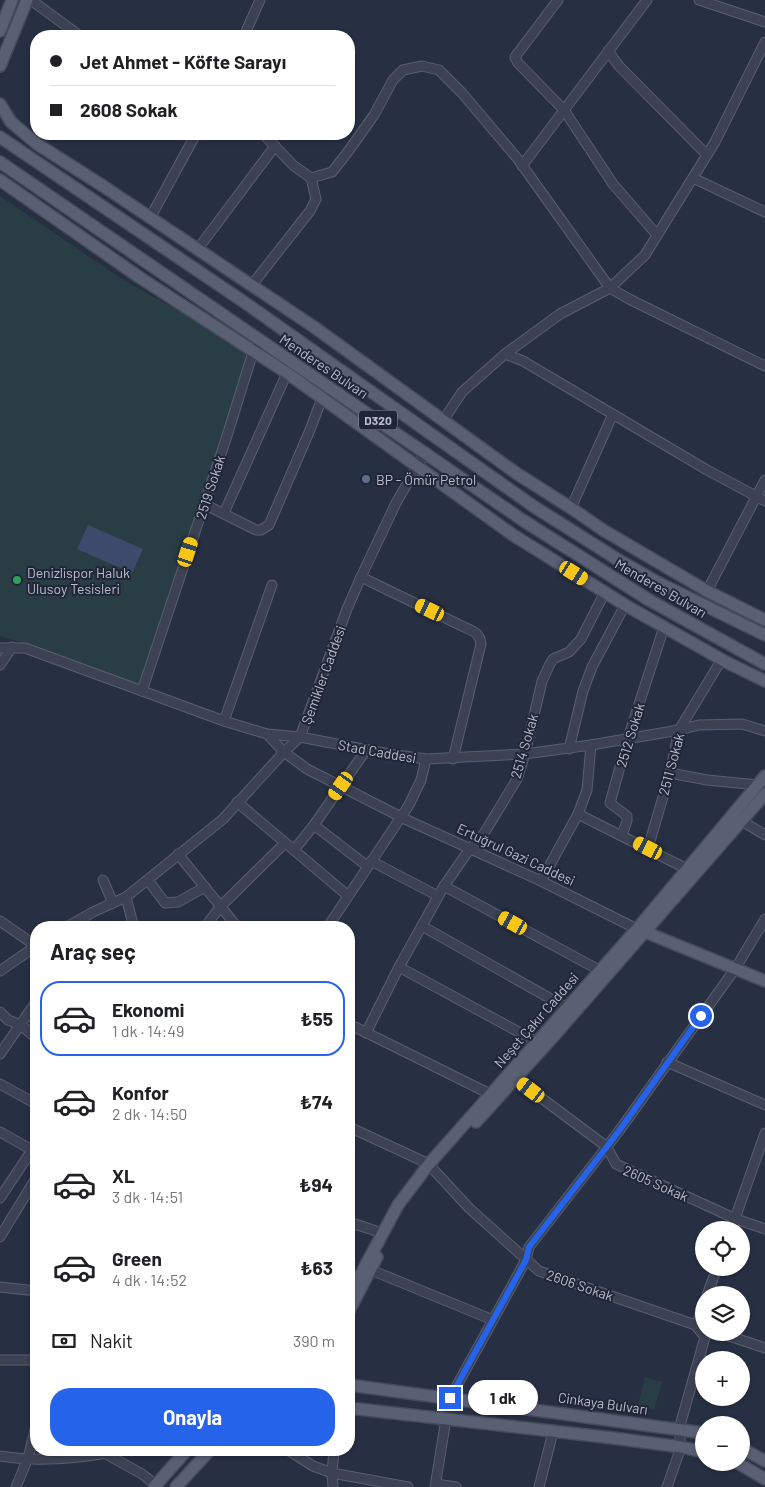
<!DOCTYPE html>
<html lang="tr">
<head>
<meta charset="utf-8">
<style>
	:root { --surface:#fff; --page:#f6f6f6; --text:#202124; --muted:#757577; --line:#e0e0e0; --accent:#2563eb }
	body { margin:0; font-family:Barlow,sans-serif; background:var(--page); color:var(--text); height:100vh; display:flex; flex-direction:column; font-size:19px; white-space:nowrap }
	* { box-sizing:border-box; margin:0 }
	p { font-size:16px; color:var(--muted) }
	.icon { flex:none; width:28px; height:28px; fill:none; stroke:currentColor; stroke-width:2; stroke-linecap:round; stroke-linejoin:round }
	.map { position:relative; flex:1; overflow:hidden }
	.drawer { position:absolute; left:30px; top:921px; width:325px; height:535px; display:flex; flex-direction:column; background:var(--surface); border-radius:20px; box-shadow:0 1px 4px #0004 }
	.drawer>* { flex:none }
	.banner { position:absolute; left:30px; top:30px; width:325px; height:110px; border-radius:20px; box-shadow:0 1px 4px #0004; display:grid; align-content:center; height:110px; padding:0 20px; background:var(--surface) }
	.fabs { position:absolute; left:695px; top:1221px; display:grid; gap:10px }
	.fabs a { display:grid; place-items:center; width:55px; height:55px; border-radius:50%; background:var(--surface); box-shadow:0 1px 4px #0004; font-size:25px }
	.end { position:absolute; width:22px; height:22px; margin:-11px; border:6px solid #2563eb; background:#fff; box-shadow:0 0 0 2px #fff }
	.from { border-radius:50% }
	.bubble { position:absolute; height:35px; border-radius:18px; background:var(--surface); box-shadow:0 1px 4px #0004; font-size:16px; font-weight:700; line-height:35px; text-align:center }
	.car { position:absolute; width:15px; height:30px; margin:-15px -8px; border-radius:6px; box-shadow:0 0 4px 1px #0007; background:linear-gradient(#f5c518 24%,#345 0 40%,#f5c518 0 76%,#345 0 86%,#f5c518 0) }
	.banner b { display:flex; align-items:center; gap:18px; height:48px; font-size:19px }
	.banner b+b { border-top:1px solid var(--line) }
	.banner i { width:12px; height:12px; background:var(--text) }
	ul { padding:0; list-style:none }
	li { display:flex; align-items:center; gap:15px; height:75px; margin:0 10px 8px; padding:0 10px; border:2px solid transparent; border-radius:20px }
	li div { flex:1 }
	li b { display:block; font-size:19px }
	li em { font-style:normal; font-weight:700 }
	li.active { border-color:var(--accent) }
	li>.icon { width:45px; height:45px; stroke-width:1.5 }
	h2 { padding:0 20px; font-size:22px; line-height:60px }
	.pay { display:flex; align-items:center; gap:12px; height:55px; padding:0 20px; font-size:19px }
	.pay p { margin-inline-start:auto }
	.primary-button { display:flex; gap:10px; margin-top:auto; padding:10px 20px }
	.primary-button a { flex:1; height:58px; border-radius:20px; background:var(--accent); color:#fff; font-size:20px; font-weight:700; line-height:58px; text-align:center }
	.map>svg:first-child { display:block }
	.green { fill:#293d44 }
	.water { fill:#3e4a6c }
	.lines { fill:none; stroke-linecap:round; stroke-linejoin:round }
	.minor-casing { stroke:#5a5f70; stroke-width:11 }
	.major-casing { stroke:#454a5c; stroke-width:14 }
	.minor { stroke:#3c4253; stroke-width:9 }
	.major { stroke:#5a6073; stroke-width:11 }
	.route { stroke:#2563eb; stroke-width:6 }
	.service-dot { fill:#5c6f8a; stroke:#202638; stroke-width:2 }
	.leisure-dot { fill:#2e9e5b; stroke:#202638; stroke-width:2 }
	.labels { text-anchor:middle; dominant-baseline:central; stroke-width:4; stroke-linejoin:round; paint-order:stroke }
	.shield { fill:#202638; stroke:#8b90a0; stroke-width:1 }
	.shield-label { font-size:12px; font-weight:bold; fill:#b9bdcc }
	.street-label { font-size:14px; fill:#b9bdcc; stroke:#202638 }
	.poi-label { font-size:14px; fill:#b9bdcc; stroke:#202638; text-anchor:start }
</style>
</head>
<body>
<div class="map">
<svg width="765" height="1487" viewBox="0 0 765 1487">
	<rect width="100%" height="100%" fill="#272f43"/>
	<g class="green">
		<path d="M0,196L125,281L253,352L142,691L19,642L0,636Z"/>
		<path d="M645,1377L662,1382L654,1410L638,1405Z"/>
	</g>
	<path class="water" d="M88,525L143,549L132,573L77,549Z"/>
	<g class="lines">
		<g class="minor-casing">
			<g id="minor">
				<path d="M31,0L80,36"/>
				<path d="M558,0L515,57L518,63L564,110L613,184L657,235"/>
				<path d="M699,0L765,22"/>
				<path d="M244,36L260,0"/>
				<path d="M608,51L619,66L707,155"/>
				<path d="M263,134L294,166L311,178L332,172L347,153L374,115L393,80L403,70L422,66L439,70L462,93L517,158L610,288L629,299L765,366"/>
				<path d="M522,166L647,0"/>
				<path d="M693,178L765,212"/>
				<path d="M150,218L196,134"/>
				<path d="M197,250L275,146"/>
				<path d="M251,286L310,211L316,199L311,178"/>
				<path d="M505,354L523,361L707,470L765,501"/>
				<path d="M443,421L462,392L505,354L560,314L610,288L645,255L715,142L765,42"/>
				<path d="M204,504L256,530H261L269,525L310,430L322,398"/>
				<path d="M571,508L613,414"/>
				<path d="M224,513L287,373"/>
				<path d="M361,577L464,627C473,631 480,633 481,644L453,759"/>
				<path d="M707,591L765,480"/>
				<path d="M0,648H25L224,721L267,734L300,737L389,754L426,759L525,754L591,745L679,730L699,725L742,724L765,731"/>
				<path d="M0,665L12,647"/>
				<path d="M142,691L226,439L253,352L261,341"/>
				<path d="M224,721L272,585"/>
				<path d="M267,734L284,752L307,769L407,820L541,881L637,929"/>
				<path d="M569,749L583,691L592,667L625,605"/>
				<path d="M670,773L707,780L758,785"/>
				<path d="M237,802L347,895"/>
				<path d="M578,814L687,869"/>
				<path d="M742,821L765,835"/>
				<path d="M314,825L367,866"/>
				<path d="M622,835L627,821V816L610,803L628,738L664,627"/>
				<path d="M648,848L670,773L679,730L722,659"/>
				<path d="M294,850L314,825L366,750"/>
				<path d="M178,854L238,928"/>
				<path d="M371,861L438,896"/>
				<path d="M103,880L113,903"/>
				<path d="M148,880L165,903L178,902L205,887"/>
				<path d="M541,881L578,814L587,790L591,745"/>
				<path d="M444,886L599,970"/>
				<path d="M0,921L36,946"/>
				<path d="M422,926L567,1008"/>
				<path d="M65,928L93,912L126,897"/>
				<path d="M134,928L126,897L223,819L284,752L300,737L347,609L361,577L396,503L425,453"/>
				<path d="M204,928L221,906L285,843"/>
				<path d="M327,928L409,805L421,780L426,759"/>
				<path d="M399,967L537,1042"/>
				<path d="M0,971L36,946"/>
				<path d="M0,1012L8,1020L21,1025L36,1038"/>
				<path d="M349,1024L490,1094"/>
				<path d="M366,1033L399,967L444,886L469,850L483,835L517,779L525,754L542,681L550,664L553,659L569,652L581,639L605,592"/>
				<path d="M0,1054L36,1002"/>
				<path d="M667,1062L765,1105"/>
				<path d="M516,1079L607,1147L616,1164L736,1219L765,1229"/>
				<path d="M0,1084L36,1104"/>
				<path d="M349,1127L429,1164"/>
				<path d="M0,1132L32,1150L0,1198"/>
				<path d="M433,1169L469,1208L539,1271L704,1328"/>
				<path d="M349,1222L382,1233"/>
				<path d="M731,1230L765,1133"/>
				<path d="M0,1237L36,1178"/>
				<path d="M371,1270L493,1320"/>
				<path d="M0,1287L36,1291"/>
				<path d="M707,1295L717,1268"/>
				<path d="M717,1332L765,1348"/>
				<path d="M0,1360H36"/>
				<path d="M450,1398L526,1260L529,1247L619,1131L735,969L765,919"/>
				<path d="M288,1450L313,1466L332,1473L408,1487"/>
				<path d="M106,1454L142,1474L156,1485"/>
				<path d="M0,1456C38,1463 87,1457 125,1450"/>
				<path d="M436,1484L456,1487"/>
				<path d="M16,1487L28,1458L36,1426"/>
				<path d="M333,1487L332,1473L334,1450"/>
				<path d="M435,1487L446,1419"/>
				<path d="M539,1487L553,1432"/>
				<path d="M667,1487L681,1447L679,1429L705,1337L696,1326L704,1304"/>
			</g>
		</g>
		<g class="major-casing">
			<g id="major">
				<path d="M0,31L12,0"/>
				<path d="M0,66L27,0"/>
				<path d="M0,104L11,122L37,144L103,186L314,327L516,473L571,508L603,530L707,591L765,620"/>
				<path d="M0,137L244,302L533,506L617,559L659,583L765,635"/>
				<path d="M0,162L524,521L649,600L765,664"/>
				<path d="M0,180L139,277L287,373L513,535L625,605L726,662L765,681"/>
				<path d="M638,929L765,981"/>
				<path d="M476,1122L553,1037L765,794"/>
				<path d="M349,1296L398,1205L429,1164L637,929L765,776"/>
				<path d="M349,1311L377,1257"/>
				<path d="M349,1385L704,1433"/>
				<path d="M349,1408L613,1438L681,1447L704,1452"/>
				<path d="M741,1448L765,1461"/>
				<path d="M736,1462L765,1479"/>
				<path d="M154,1487L187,1450"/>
				<path d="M176,1487L210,1450"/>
			</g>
		</g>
		<use href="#minor" class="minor"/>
		<use href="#major" class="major"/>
	</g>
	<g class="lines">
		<path class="route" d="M450,1398L526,1260L529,1247L619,1131L701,1016"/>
	</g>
	<circle class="service-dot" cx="366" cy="479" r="5"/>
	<circle class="leisure-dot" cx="17" cy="580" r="5"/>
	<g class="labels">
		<rect class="shield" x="359" y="410.5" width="38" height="19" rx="4"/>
		<g class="shield-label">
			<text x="378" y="420">D320</text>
		</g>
		<g class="street-label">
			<text transform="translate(324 366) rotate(34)">Menderes Bulvarı</text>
			<text transform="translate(210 487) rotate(-72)">2519 Sokak</text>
			<text transform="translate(661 588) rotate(30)">Menderes Bulvarı</text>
			<text transform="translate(323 675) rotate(-70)">Şemikler Caddesi</text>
			<text transform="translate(630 735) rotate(-73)">2512 Sokak</text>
			<text transform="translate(524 746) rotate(-74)">2514 Sokak</text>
			<text transform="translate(377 751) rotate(10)">Stad Caddesi</text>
			<text transform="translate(671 764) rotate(-75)">2511 Sokak</text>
			<text transform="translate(516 854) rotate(25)">Ertuğrul Gazi Caddesi</text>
			<text transform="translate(536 1020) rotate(-49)">Neşet Çakır Caddesi</text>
			<text transform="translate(656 1183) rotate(24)">2605 Sokak</text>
			<text transform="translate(580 1285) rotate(19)">2606 Sokak</text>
			<text transform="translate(603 1403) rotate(8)">Cinkaya Bulvarı</text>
		</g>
		<g class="poi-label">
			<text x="376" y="479">BP - Ömür Petrol</text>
			<text x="27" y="572">Denizlispor Haluk<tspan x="27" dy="16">Ulusoy Tesisleri</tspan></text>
		</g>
	</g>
</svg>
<div class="fabs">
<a><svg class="icon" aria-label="locate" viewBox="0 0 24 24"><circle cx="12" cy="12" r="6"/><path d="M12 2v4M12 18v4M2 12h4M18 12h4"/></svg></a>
<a><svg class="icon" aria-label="layers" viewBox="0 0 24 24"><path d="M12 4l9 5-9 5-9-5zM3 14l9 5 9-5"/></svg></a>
<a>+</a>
<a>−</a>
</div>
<i class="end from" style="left:701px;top:1016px"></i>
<i class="end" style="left:450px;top:1398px"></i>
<div class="bubble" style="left:468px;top:1380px;width:70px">1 dk</div>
<i class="car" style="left:188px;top:552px;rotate:18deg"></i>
<i class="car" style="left:574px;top:573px;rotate:122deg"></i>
<i class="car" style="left:430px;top:610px;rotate:296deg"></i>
<i class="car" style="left:341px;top:786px;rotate:215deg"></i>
<i class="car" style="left:648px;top:848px;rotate:297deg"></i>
<i class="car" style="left:513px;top:923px;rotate:299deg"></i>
<i class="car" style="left:531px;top:1090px;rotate:307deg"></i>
<div class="banner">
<b><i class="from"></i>Jet Ahmet - Köfte Sarayı</b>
<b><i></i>2608 Sokak</b>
</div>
<section class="drawer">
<h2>Araç seç</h2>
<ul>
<li class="active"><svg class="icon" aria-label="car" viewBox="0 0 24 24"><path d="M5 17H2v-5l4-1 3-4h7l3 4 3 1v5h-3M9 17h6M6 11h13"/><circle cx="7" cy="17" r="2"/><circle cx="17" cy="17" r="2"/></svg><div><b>Ekonomi</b><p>1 dk · 14:49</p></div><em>₺55</em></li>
<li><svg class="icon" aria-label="car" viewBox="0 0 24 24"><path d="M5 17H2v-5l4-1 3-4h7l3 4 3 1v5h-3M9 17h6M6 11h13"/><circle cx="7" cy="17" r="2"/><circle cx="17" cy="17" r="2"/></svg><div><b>Konfor</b><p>2 dk · 14:50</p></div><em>₺74</em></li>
<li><svg class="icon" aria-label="car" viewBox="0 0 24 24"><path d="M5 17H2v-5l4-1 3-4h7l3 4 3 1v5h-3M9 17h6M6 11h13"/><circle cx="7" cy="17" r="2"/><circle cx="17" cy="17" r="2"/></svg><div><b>XL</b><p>3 dk · 14:51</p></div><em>₺94</em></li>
<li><svg class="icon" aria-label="car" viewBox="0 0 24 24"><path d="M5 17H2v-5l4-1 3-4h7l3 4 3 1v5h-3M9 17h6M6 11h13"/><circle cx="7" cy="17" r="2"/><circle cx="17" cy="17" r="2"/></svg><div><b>Green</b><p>4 dk · 14:52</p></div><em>₺63</em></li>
</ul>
<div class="pay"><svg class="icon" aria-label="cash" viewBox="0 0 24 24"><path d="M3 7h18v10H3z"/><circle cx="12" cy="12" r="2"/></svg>Nakit<p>390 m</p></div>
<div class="primary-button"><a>Onayla</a></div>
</section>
</div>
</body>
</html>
